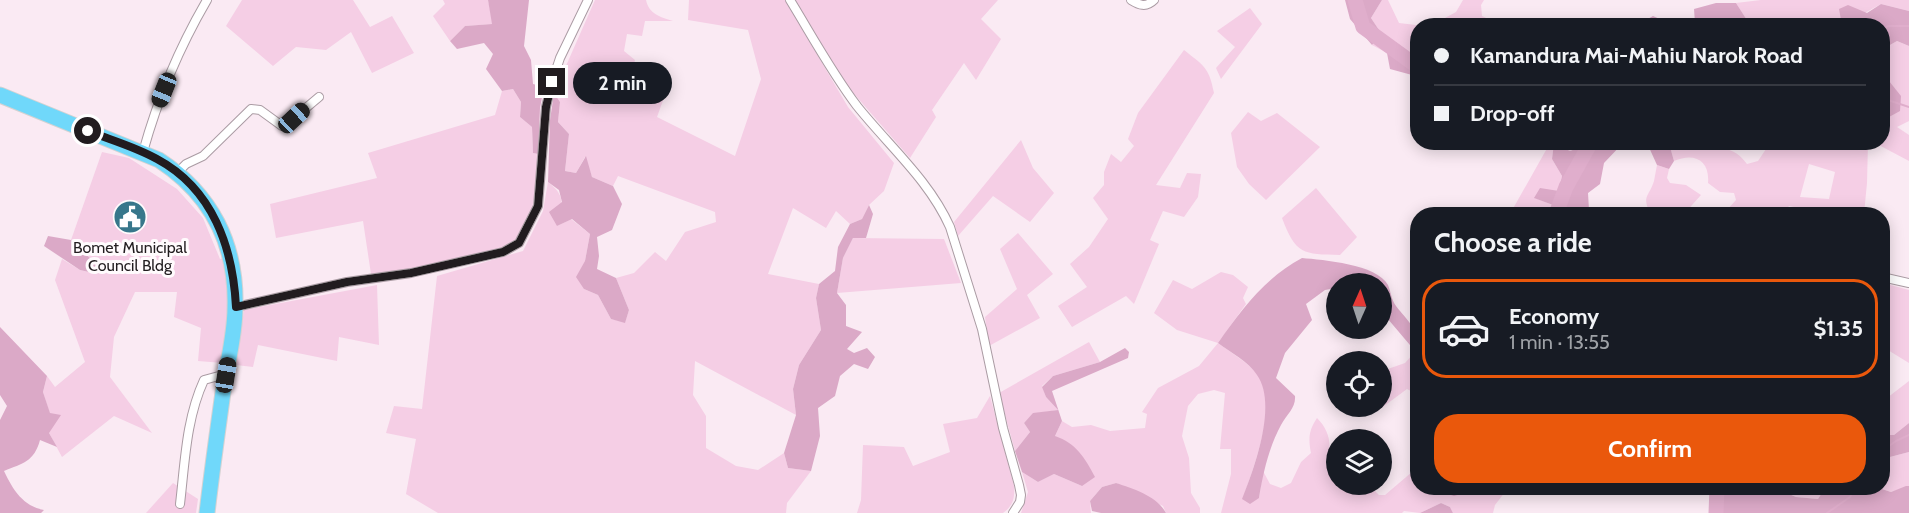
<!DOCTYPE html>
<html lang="en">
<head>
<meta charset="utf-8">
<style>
	:root { --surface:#171b24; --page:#20242c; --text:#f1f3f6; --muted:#9ea1a6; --line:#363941; --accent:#ea580c }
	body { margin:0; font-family:Cabin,sans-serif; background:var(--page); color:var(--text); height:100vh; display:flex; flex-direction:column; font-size:22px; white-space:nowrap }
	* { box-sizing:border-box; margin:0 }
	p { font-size:20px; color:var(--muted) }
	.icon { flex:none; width:33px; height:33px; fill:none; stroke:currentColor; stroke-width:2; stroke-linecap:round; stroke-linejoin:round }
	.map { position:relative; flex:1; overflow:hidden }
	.panel { position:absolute; left:1410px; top:207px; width:480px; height:288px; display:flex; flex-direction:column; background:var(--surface); border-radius:24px; box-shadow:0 3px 15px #0003 }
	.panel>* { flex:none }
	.banner { position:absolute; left:1410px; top:18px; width:480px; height:132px; border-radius:24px; box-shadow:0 3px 15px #0003; display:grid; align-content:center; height:132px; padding:0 24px; background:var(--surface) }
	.needle { width:39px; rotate:3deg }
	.buttons { position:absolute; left:1326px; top:273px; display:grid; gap:12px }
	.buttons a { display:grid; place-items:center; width:66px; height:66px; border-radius:50%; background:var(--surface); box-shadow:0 3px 15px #0003; font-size:30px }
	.end { position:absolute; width:27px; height:27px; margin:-14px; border:8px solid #211c1f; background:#fff; box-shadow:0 0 0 3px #fff }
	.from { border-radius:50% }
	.bubble { position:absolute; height:42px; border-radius:21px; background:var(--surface); box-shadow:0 3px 15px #0003; font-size:20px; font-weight:700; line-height:42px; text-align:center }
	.car { position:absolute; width:18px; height:36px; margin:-18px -9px; border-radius:8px; box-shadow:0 0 4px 2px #0007; background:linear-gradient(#222 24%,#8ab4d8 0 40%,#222 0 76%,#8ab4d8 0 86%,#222 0) }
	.banner b { display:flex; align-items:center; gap:21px; height:57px; font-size:22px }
	.banner b+b { border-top:2px solid var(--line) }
	.banner i { width:15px; height:15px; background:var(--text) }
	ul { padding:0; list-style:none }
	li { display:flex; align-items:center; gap:18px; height:99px; margin:0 12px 9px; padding:0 12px; border:3px solid var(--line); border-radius:24px }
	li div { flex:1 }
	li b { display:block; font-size:22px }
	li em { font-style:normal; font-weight:700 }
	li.selected { border-color:var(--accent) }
	li>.icon { width:54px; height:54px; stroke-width:1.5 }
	h2 { padding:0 24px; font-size:27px; line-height:72px }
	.primary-button { display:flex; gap:12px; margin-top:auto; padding:12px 24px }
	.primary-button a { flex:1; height:69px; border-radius:24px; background:var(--accent); color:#fff; font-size:24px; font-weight:700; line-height:69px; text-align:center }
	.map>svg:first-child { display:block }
	.green { fill:#f5cee5; fill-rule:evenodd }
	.forest { fill:#dba9c7 }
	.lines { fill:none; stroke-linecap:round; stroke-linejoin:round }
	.stream { stroke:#e0aecc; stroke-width:2 }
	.river { stroke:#e0aecc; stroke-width:15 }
	.street-casing { stroke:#aa9ba3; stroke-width:10 }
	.highway-casing { stroke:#d3d2d2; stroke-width:17 }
	.street { stroke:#fff; stroke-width:8 }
	.highway { stroke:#70d8fa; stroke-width:15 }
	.route { stroke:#211c1f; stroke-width:8 }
	.labels { text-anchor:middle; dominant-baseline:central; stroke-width:6; stroke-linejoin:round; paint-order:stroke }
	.poi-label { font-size:16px; fill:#211c1f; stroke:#fffbfd }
</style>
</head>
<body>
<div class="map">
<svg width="1909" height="513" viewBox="0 0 1909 513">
	<rect width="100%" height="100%" fill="#faeaf3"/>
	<g class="green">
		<path d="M242,0H353L370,27L392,16L414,53L372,73L351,32L326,50L296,47L273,66L226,26Z"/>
		<path d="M443,0H488L493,24L465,26L450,41L433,16L445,4Z"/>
		<path d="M595,0H646C649,14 660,17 673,21H645L642,36L627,34L624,51L635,60L631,77L666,92L657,117L735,156L761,79L748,30L688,20L689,0H785L848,107L894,163L884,191L869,205L862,219L850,224L836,211L826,228L793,208L768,274L819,284L816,298L821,330L799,365L793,389L796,415L695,361L693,395L706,416V448L736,466L758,470L784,453L788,468L811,471L787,503L786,513H438L406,494L416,439L386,433L394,406L422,409L437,276L523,251L543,211L548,182C567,197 562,204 557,226L571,219L590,234L585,261L584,289L598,295L611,319L625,322L629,310L616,278L634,273L655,252L666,261L685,232L716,222L715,212L618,176L613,186L592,177L585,157L576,173L565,171L569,134L558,122L560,102L554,93Z"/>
		<path d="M794,0H998L981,19L1001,39L976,80L964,63L932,110L936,117L910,158L842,80Z"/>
		<path d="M1382,0H1388L1399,23L1416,25L1417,60L1402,47L1392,43L1387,53L1372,45L1381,33L1371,18Z"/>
		<path d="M1463,0H1484L1481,5L1482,16L1501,25H1460L1445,18L1456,12Z"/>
		<path d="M1761,0H1909V11L1881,4L1843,25L1750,26L1736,3Z"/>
		<path d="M1250,8L1262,24L1221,79L1216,68L1235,47L1217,31Z"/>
		<path d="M1897,41L1909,46V121L1897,127L1909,135V161L1875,143L1882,142L1883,111L1889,117V81H1882L1883,49Z"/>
		<path d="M1184,50C1204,66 1209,67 1214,93L1156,185L1180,188L1187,173L1201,174L1198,197L1184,217L1163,211L1150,240L1159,244L1134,304L1126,296L1072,327L1058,306L1087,287L1070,264L1089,247L1108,219L1093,198L1104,185V172L1111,154L1121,162L1134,146L1128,139L1138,113Z"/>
		<path d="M513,89L521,102L520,117L532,127L533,153L538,154L536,189L532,209L518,239L506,247L414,271L371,274L363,221L276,238L270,204L377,178L368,153L495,115L502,91Z"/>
		<path d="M1248,112L1261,121L1277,113L1320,147L1266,200L1249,184L1237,167L1231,133Z"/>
		<path d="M1021,140L1033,168L1054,193L1030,222L993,196L958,236L954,222Z"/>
		<path d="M1550,143H1583V145L1570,151L1554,143L1552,159L1562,176L1559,191L1535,198L1553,205L1564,214H1510Z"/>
		<path d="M1669,143H1711L1708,149C1727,148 1735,148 1747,164L1758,161L1770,143H1868L1867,183L1864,214L1849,211L1826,214L1789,206L1783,214H1718L1726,211L1736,200L1734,193L1720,192L1708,183C1710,160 1694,152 1674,161ZM1809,164L1835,172L1829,199L1800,197Z"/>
		<path d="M102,152L129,158L177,189L203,218L220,259L225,258L230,305L223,363L198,361L201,328L174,317L177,292H135L114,337L110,377L152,433L114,416L62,457L49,433L50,414L43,392L47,376L55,387L85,362L55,280L62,259L80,270L92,273L98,266L71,240Z"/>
		<path d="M1657,165L1669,169L1667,178L1670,183L1686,185L1701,195L1684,214H1651C1641,196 1649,197 1654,181C1655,176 1656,170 1657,165Z"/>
		<path d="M1316,188L1357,237L1340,255C1303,254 1296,255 1282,218Z"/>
		<path d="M1018,233L1053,274L1027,295L1040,318L989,346L985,317L1017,289L1000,249Z"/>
		<path d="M853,238L944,239L961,283L837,293L843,258Z"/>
		<path d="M1221,272L1233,275L1248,287L1243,298L1246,304L1218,343C1230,352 1249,363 1258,375C1279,406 1253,467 1243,499L1259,498L1263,471L1270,484L1281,488L1291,483L1301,462L1311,453C1308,438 1309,430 1317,418C1328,429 1332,442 1328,457L1336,465V484L1369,485L1379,495H1385L1412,472L1417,479L1418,488H1440L1442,492L1481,488H1526L1529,489L1505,492L1495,505L1493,513H1453L1450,507L1441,503L1420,513L1404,511L1402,513H1221L1231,474V449H1220L1225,393L1214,390L1198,394L1188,406L1182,436L1189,458L1191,493L1200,508V513H1166L1163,506L1116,483L1102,487L1090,501L1091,513H1021L1028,492L1022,472L1038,482L1054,474L1082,486L1055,436L1062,421L1072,427L1091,425L1110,431L1145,428L1147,414L1142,412L1158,388L1199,366L1218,343L1177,330L1154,313L1173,280L1192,289Z"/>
		<path d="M1883,283L1909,290V363L1883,347Z"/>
		<path d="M377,285L379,345L339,337L337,361L258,345L253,367L236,365L244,310Z"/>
		<path d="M1089,342L1100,362L1053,376L1042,386L1046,397L1058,410L1033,414L1024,423L1030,432L1015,451L999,393Z"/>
		<path d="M1417,350V394L1407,389L1376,412L1372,407L1382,406V371L1405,363Z"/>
		<path d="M1909,381V423L1894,435H1883V401Z"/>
		<path d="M990,396L1014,486C1015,498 1013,506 1003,513H857L861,500L863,445L904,447L913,466L950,452L943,424L977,418Z"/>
		<path d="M1909,452V486L1891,492L1879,488H1882L1883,476L1889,470L1890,457Z"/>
		<path d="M173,483L198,499L196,513H146Z"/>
		<path d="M1775,488H1825L1818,499L1796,497Z"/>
	</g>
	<g class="forest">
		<path d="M488,0H529L524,46L531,60L533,84L544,87L540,108L538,154L533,153L532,127L520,117L521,102L513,89L502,91L486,69L493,54L484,43L457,49L450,41L465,26L492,24Z"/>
		<path d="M1345,0H1382L1371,18L1381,33L1372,45L1350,19Z"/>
		<path d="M1716,3H1736L1750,25H1675L1695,23L1694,9Z"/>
		<path d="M1881,4L1909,11V46L1897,41L1883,49L1882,26L1842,25L1839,9L1848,5L1867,13Z"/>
		<path d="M1653,16L1673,25H1637Z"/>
		<path d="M1392,43L1402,47L1417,60V79L1412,75L1390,69L1387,53Z"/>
		<path d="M1882,81H1889L1901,96L1900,111L1889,117L1883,111Z"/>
		<path d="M554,93L560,102L558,122L569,134L565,171L576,173L586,156L592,177L613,186L622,204L612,230L597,237L599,256L597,269L616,278L629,310L625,323L611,319L598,295L584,289L576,277L585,261L590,234L572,219L557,226L549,212L562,202L559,190L548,182L550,120Z"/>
		<path d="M1554,143L1570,151L1583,146V143H1623L1604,163L1600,184L1588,193L1589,210L1584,214H1564L1553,205L1534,198L1540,188L1559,191L1562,176L1552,159Z"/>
		<path d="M1647,143H1669L1674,161L1669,169L1657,165Z"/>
		<path d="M869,205L873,214L866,238H853L843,258L837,293L846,305V326L862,332L847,349L854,353L867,348L875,357L868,369L854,364L840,376L835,396L818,408L820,436L811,471L788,468L784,453L796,415L793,389L799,365L821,330L816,298L819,284L835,271L838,247L850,224L862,219Z"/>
		<path d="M48,236L71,240L98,266L93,273L80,270L44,246Z"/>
		<path d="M1302,258C1323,260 1377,264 1388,285C1391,292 1391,299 1396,306C1409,323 1418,327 1417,350L1415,351L1382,312V284H1336V288L1325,290L1306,304L1312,320L1285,353L1276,378L1295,396C1296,408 1287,414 1281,425C1269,447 1263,473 1259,498L1250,504L1242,499C1254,469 1278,404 1257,375C1249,362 1230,352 1218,343C1242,309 1265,278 1302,258Z"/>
		<path d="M0,327L47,376L43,392L50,413L61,415L49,433L57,447L40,440C34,462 23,463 4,471C13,490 23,506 44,510L41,513H0V420L7,406L0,395Z"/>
		<path d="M1125,348L1129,352L1128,358L1052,391L1062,421L1055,436C1076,443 1085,458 1095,477L1082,486L1054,474L1038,482L1022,472L1015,451L1030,432L1024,423L1033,413L1058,410L1046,397L1042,387L1053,376L1100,362Z"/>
		<path d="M1909,423V452L1890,457L1889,470L1883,476V435H1894Z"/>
		<path d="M1116,483C1134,489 1157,496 1166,513H1101L1092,511L1090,501L1102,487Z"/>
		<path d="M1906,486H1909V513H1712L1713,488H1775L1796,497L1818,499L1825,488H1879L1891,492Z"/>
		<path d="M1440,488H1481L1454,496L1442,492Z"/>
		<path d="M1441,503L1450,507L1453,513H1420Z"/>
	</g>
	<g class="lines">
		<g class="stream">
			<path d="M1882,30L1888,26H1909"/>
			<path d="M1882,98L1909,107"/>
			<path d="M1882,451L1896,441L1909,435"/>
			<path d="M1827,513L1850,497L1855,488"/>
		</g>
		<g class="river">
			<path d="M1355,0L1363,27L1418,67"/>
			<path d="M1556,214L1566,187L1591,142"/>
			<path d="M1716,513L1717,488"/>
		</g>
		<g class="street-casing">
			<g id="street">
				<path d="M790,0C812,36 832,73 857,106C889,146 929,180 950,227L982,329L1003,428L1019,485L1021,495L1020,502L1013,513"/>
				<path d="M1131,0C1139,5 1146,8 1154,0"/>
				<path d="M143,152C158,98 179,48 207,0"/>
				<path d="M178,172L186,164L203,156L251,109L260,110L282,126L294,118L319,97"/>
				<path d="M1882,277L1909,283"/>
				<path d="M236,307L347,282L411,273L503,252L519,243L538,206L546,107L552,82L560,58L588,0"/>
				<path d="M180,504C185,462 186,419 204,380L226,374"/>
			</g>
		</g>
		<g class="highway-casing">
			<path id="highway" d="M0,95L159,160C211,194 237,244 235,308C235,334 228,360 224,385C218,428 212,470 207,513"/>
		</g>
		<use href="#street" class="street"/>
		<use href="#highway" class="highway"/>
	</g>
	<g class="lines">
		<path class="route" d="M88,131C111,140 136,147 157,159C213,189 233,248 236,307L347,282L411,273L503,252L519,243L538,206L546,107L552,82"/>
	</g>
	<defs>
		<g id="civic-disc" transform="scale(1.725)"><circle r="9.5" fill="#37778b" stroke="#fffbfd"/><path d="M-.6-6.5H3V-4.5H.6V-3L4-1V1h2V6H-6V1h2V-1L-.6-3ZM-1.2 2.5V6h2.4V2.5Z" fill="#fff"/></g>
	</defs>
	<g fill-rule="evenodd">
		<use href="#civic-disc" x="130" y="217"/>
	</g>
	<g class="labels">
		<g class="poi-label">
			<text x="130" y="247">Bomet Municipal<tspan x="130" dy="18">Council Bldg</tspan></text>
		</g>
	</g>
</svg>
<div class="buttons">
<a><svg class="needle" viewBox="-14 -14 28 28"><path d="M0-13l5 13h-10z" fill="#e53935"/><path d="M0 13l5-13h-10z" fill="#9ea1a6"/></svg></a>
<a><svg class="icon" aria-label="locate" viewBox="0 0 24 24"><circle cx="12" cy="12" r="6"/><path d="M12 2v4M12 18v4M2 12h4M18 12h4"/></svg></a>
<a><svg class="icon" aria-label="layers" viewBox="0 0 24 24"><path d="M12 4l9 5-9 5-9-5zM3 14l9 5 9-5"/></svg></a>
</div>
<i class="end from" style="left:88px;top:131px"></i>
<i class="end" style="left:552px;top:82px"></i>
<div class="bubble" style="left:573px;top:62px;width:99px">2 min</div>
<i class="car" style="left:164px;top:90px;rotate:202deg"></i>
<i class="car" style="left:294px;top:118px;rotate:47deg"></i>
<i class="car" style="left:226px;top:375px;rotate:9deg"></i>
<div class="banner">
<b><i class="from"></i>Kamandura Mai-Mahiu Narok Road</b>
<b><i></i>Drop-off</b>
</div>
<section class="panel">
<h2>Choose a ride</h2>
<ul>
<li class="selected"><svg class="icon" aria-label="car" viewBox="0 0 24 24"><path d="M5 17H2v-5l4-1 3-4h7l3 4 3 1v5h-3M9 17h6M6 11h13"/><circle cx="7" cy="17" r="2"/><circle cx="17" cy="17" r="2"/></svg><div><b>Economy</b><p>1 min · 13:55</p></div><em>$1.35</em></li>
</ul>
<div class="primary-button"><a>Confirm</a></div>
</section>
</div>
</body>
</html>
